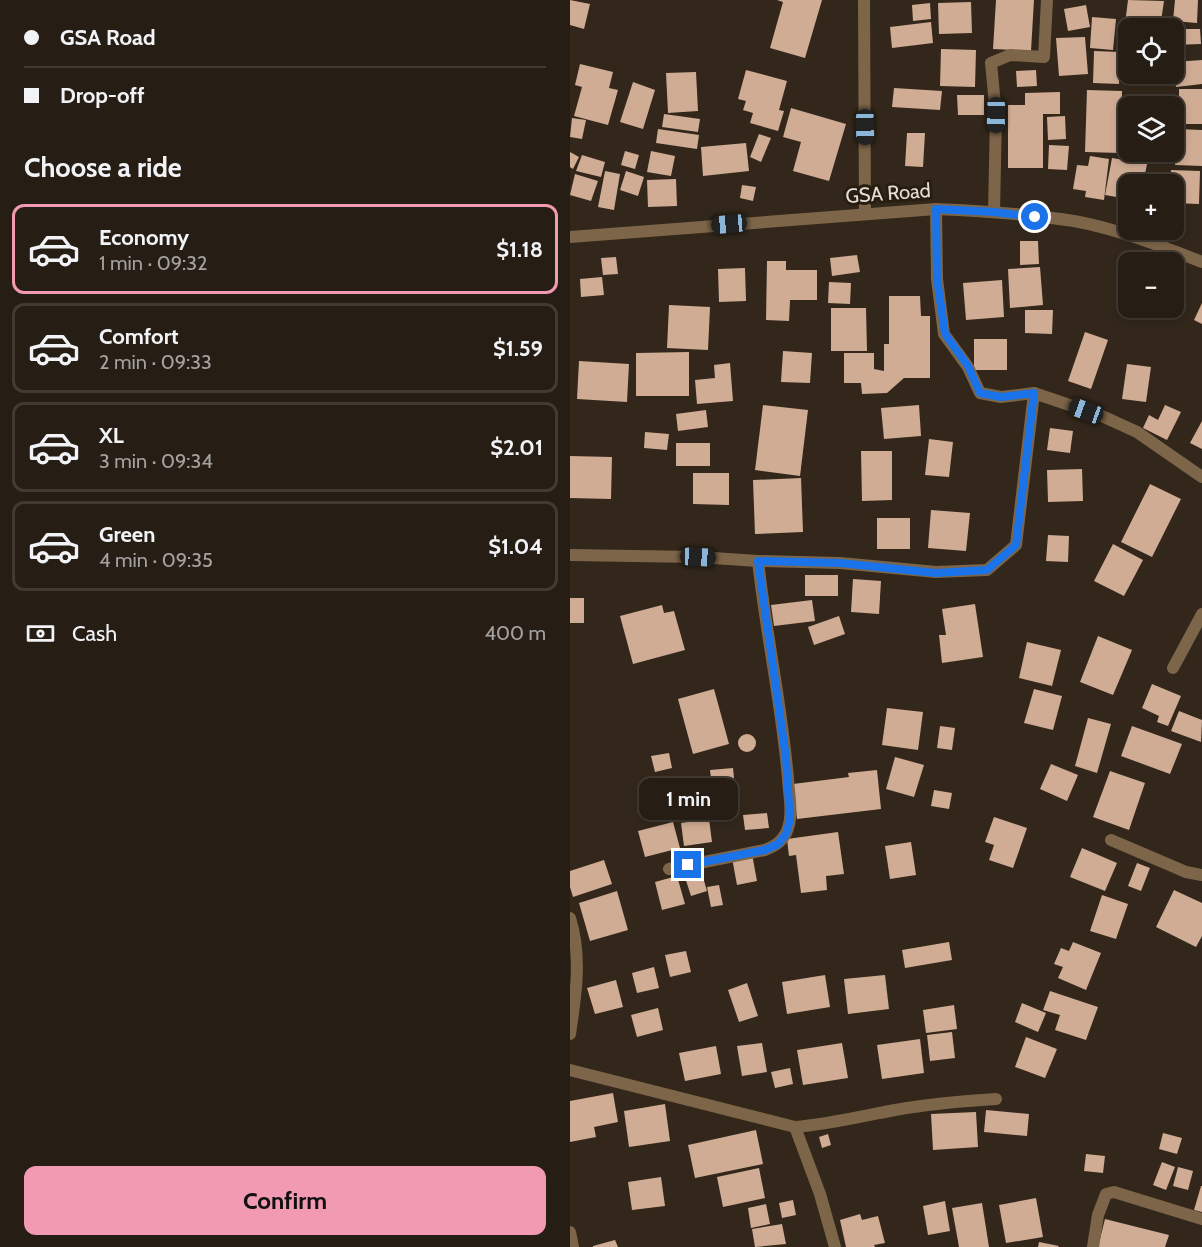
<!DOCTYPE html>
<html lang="en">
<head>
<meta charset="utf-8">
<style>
	:root { --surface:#261d14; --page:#322a22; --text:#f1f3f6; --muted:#a4a2a0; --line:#423b34; --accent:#f19ab1 }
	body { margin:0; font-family:Cabin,sans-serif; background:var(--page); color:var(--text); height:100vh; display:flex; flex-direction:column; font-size:22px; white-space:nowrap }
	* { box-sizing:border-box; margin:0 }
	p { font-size:20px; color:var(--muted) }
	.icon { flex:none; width:33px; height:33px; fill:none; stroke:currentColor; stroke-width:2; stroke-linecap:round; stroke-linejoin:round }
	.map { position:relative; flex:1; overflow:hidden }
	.details { display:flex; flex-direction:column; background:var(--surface); width:570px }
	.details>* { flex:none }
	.banner { display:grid; align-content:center; height:132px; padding:0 24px; background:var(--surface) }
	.fabs { position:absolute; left:548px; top:18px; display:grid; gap:12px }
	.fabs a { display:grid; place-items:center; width:66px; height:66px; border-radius:12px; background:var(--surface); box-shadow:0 3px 9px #0003,0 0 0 2px var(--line); font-size:30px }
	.end { position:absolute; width:27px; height:27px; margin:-14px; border:8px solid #1a73e8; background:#fff; box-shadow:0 0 0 3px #fff }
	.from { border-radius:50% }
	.bubble { position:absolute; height:42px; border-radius:12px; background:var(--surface); box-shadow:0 3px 9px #0003,0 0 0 2px var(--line); font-size:20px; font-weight:700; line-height:42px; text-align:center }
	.car { position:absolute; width:18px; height:36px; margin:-18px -9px; border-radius:8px; box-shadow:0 0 4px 2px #0007; background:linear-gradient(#222 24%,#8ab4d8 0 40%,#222 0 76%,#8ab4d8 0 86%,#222 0) }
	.banner b { display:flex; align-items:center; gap:21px; height:57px; font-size:22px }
	.banner b+b { border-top:2px solid var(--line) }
	.banner i { width:15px; height:15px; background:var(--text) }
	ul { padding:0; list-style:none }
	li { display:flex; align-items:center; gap:18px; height:90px; margin:0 12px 9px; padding:0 12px; border:3px solid var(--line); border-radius:12px }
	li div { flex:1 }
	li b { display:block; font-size:22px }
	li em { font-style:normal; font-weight:700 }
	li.selected { border-color:var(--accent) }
	li>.icon { width:54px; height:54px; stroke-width:1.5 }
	h2 { padding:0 24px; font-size:27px; line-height:72px }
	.pay { display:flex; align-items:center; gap:15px; height:66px; padding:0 24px; font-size:22px }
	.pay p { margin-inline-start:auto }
	.cta { display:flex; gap:12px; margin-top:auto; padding:12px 24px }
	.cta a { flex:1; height:69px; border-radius:12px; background:var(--accent); color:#111; font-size:24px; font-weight:700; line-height:69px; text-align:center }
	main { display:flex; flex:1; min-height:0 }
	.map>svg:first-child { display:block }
	.building { fill:#d0ac94 }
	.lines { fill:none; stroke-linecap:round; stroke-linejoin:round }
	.minor { stroke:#7d6549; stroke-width:12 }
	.tertiary { stroke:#7d6549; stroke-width:12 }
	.route { stroke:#1a73e8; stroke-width:8 }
	.labels { text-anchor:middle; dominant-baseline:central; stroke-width:6; stroke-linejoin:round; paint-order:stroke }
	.street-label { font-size:20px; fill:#e6dfd7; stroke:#281e10 }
</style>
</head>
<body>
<main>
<section class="details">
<div class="banner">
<b><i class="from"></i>GSA Road</b>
<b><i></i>Drop-off</b>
</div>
<h2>Choose a ride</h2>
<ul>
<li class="selected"><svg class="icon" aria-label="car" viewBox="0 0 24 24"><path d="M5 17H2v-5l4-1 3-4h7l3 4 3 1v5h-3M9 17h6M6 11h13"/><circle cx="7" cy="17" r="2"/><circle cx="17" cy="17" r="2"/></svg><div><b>Economy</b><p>1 min · 09:32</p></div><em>$1.18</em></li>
<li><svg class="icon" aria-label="car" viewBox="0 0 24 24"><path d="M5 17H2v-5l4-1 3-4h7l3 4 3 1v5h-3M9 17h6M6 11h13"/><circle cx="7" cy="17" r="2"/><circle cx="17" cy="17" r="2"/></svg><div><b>Comfort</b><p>2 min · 09:33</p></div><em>$1.59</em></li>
<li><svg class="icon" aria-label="car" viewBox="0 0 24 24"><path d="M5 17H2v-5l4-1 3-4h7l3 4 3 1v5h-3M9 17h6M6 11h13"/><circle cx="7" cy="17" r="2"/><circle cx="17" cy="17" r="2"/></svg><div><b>XL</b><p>3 min · 09:34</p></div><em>$2.01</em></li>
<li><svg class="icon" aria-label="car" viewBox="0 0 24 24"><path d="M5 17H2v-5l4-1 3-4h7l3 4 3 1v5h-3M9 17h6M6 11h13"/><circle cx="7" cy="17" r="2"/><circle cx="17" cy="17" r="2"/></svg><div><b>Green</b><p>4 min · 09:35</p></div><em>$1.04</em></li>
</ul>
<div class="pay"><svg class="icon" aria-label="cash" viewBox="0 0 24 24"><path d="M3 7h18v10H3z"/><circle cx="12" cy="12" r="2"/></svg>Cash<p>400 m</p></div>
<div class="cta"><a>Confirm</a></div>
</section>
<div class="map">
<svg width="632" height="1247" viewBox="0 0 632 1247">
	<rect width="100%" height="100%" fill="#32271a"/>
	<g class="building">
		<path d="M0,0L20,4L14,29L0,25Z"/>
		<path d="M207,0H252L235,58L200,48L213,2Z"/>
		<path d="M426,0H464L461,51L423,49Z"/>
		<path d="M558,0L594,1L590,28L555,24Z"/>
		<path d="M605,0H628L627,23L603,21Z"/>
		<path d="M401,2L402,33L369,34L368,3Z"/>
		<path d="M360,3L361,19L343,21L342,5Z"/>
		<path d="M516,5L520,27L498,31L494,9Z"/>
		<path d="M522,17L546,19L543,50L520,48Z"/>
		<path d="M361,22L363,43L322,48L320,27Z"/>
		<path d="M603,29H630L631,44L603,45Z"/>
		<path d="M554,35H558V73H552Z"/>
		<path d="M515,37L518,74L489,76L486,38Z"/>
		<path d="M371,49L406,50L405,87L370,86Z"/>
		<path d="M524,51L550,52L549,84L523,83Z"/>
		<path d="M632,60V84L606,87L604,62Z"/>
		<path d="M10,64L43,72L39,88L48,90L38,125L4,116L12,87L5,85Z"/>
		<path d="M176,70L217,81L209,110L214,111L208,131L180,123L183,113L173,110L176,101L168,99Z"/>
		<path d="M466,70L467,86L447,87L446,71Z"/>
		<path d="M126,72L128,111L98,113L96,73Z"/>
		<path d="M63,82L85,90L73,129L50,122Z"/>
		<path d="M324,88L372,91L370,110L322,107Z"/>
		<rect x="609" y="89" width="23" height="35"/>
		<path d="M517,90L552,91L551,153L515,152Z"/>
		<path d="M490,92V114H473V168H438V105H455V93Z"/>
		<path d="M387,95H414V115H388Z"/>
		<path d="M221,108L276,124L259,181L223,171L231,142L213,137Z"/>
		<path d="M94,114L130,119L128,132L92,127Z"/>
		<path d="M495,116L496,139L478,140L477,117Z"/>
		<path d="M2,118L16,120L12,139L0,137Z"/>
		<path d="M88,129L129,135L127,149L86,143Z"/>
		<path d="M606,129L632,130V166L605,165Z"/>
		<path d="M337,133H355L353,167L335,166Z"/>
		<path d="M189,134L201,138L191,162L180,157Z"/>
		<path d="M176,143L179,171L133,176L131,147Z"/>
		<path d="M479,145L499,146L497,170L478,169Z"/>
		<path d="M55,151L69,155L65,169L51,165Z"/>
		<path d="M81,151L105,156L101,176L77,172Z"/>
		<path d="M0,152L9,157L3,169L0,167Z"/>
		<path d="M12,155L35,162L31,177L6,171Z"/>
		<path d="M520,156L539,159L534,200L515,197L516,191L503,189L507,165L518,166Z"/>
		<path d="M542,158L577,164L573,184H558V199L535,195Z"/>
		<path d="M601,170L630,171L629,204L603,203Z"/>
		<path d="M35,171L50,174L44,210L28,207Z"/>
		<path d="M56,171L74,177L68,196L50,190Z"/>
		<path d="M5,174L28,181L21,201L0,195Z"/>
		<path d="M106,179L107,206L78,207L77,180Z"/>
		<path d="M172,185L186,187L183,201L170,198Z"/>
		<path d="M450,241H468L469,264L450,265Z"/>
		<path d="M287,255L290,272L262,276L260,258Z"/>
		<path d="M46,257L48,274L33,275L31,258Z"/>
		<path d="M197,261H216V270H247V300H220L219,321L196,320Z"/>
		<path d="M470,267L473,305L440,308L438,269Z"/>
		<path d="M175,268L176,301L149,302L148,269Z"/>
		<path d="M32,277L34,295L11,297L10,279Z"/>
		<path d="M432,280L434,317L396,320L393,283Z"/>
		<path d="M259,282L281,283L280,304L258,303Z"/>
		<path d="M603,282L611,285L601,317L570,308H603Z"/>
		<path d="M558,284V304L552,303Z"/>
		<path d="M319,296H350L351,316H360V378H334L317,393L292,394L291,383H274V353H304V369L314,371V344H319Z"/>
		<path d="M632,303V324L624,320Z"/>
		<path d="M99,305L140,307L138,350L97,348Z"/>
		<path d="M261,308H296L297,351H261Z"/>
		<path d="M455,310H483L482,334L455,333Z"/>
		<path d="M515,332L538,340L521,389L498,381Z"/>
		<rect x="404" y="339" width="33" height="31"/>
		<path d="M213,351L242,353L240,383L211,382Z"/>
		<path d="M119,352V396H66V353Z"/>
		<path d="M9,361L59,364L57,402L7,399Z"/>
		<path d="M160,363L163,401L127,404L125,380L145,378L144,365Z"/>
		<path d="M557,364L581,367L576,402L552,399Z"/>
		<path d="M193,405L238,410L230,476L185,470Z"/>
		<path d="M349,405L351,436L314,439L311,408Z"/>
		<path d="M595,405L611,412L597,440L573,428L579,415L588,420Z"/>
		<path d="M136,410L138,427L108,431L106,414Z"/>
		<path d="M632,421V449L620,443Z"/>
		<path d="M480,428L503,431L500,453L477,450Z"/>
		<path d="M75,432L99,434L97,450L74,448Z"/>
		<path d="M359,439L383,442L379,477L355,475Z"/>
		<rect x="106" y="443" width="34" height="23"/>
		<path d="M291,451H322V500L292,501Z"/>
		<path d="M0,456L42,457L41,499L0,498Z"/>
		<path d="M512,469L513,501L478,502L477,470Z"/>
		<path d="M123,473H159V505L123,504Z"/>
		<path d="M231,478L233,532L185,534L183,480Z"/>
		<path d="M580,484L611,499L582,557L551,542Z"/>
		<path d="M361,510L400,513L396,551L358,548Z"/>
		<rect x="307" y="518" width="33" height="31"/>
		<path d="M478,535L499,536L498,562L476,561Z"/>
		<path d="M543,544L573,560L554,596L524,581Z"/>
		<rect x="235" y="575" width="33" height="21"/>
		<path d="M283,579L311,581L309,614L281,612Z"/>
		<rect x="0" y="598" width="14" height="25"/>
		<path d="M242,600L245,621L204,626L201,605Z"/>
		<path d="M405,604L413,657L372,663L369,635H376L372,609Z"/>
		<path d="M92,605L94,613L104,611L115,650L63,664L50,616Z"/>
		<path d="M269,616L275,634L244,645L238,627Z"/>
		<path d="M528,636L562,650L543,695L510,682Z"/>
		<path d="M457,642L491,650L482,686L449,678Z"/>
		<path d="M582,684L611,696L598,726L587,722L589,716L572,708Z"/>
		<path d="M144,689L159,744L123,754L108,699Z"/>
		<path d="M464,689L492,696L483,730L454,723Z"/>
		<path d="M317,708L353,712L348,750L312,745Z"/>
		<path d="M609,711L632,720L631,742L601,731Z"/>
		<path d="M518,718L541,724L527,773L505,766Z"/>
		<path d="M370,726L385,728L382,750L367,748Z"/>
		<path d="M562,726L612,744L600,774L551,756Z"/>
		<circle cx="177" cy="743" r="9"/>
		<path d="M99,753L102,768L85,772L81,756Z"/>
		<path d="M325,757L354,765L344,797L316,789Z"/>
		<path d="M481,764L508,775L497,801L470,789Z"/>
		<path d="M163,768L167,810L145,812L140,770Z"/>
		<path d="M307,770L311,809L227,819L223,784L279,777L278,773Z"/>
		<path d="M540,771L575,783L559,830L523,817Z"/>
		<circle cx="116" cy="787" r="11"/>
		<path d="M364,790L382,793L379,809L361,806Z"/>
		<path d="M197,813L199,828L175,830L173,815Z"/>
		<path d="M424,817L457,828L443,868L419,860L424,845L415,842Z"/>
		<path d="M139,819L142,842L114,846L111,823Z"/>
		<path d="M103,822L110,848L75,857L68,831Z"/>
		<path d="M268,832L274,874L256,876L257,890L231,893L226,855L219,856L217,839Z"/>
		<path d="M341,842L346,875L320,879L315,846Z"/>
		<path d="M512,848L547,863L535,891L500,877Z"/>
		<path d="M182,854L187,881L167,885L162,858Z"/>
		<path d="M34,860L42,884L3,897L0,887V871Z"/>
		<path d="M129,863L137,891L121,896L112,868Z"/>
		<path d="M567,863L580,868L571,891L558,886Z"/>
		<path d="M107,876L115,904L92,910L85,882Z"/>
		<path d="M149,885L153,905L141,907L137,887Z"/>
		<path d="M604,890L632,903V936L626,947L586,927Z"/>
		<path d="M47,891L58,930L20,941L9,903Z"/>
		<path d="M532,895L558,904L546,939L520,931Z"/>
		<path d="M379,942L382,960L335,968L332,950Z"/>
		<path d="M503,942L531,953L516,990L488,978L493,967L484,964L491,948L499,951Z"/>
		<path d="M116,951L121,972L100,977L95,955Z"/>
		<path d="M84,967L89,988L67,993L62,973Z"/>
		<path d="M255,975L260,1007L217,1014L212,982Z"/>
		<path d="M315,975L319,1009L278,1014L274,979Z"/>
		<path d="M46,980L53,1007L25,1014L17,988Z"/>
		<path d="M177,983L188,1016L169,1022L158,990Z"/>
		<path d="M480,991L528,1007L516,1040L485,1030L490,1015L473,1010Z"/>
		<path d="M452,1003L476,1013L468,1032L445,1022Z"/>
		<path d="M384,1005L387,1029L356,1033L353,1010Z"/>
		<path d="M88,1008L93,1030L67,1037L61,1015Z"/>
		<path d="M382,1032L385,1058L360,1061L357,1035Z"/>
		<path d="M456,1037L487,1049L475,1078L445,1067Z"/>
		<path d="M350,1039L354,1073L312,1079L307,1045Z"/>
		<path d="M192,1043L197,1072L172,1076L167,1046Z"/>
		<path d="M272,1043L278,1078L233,1085L227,1050Z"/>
		<path d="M146,1046L151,1074L115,1081L109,1053Z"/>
		<path d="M220,1068L223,1084L205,1088L201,1072Z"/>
		<path d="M43,1093L48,1122L24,1127L26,1137L0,1142V1101Z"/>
		<path d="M95,1104L100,1141L59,1147L54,1111Z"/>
		<path d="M416,1110L459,1114L457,1136L414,1132Z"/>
		<path d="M406,1112L408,1147L363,1150L361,1114Z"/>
		<path d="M186,1130L193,1164L125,1178L118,1145Z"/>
		<path d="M593,1133L612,1138L607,1154L589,1149Z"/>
		<path d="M258,1134L261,1145L252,1148L249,1137Z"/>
		<path d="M516,1154L535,1156L533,1173L514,1171Z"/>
		<path d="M592,1162L605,1167L596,1190L583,1185Z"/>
		<path d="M608,1167L623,1171L618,1190L603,1186Z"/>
		<path d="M189,1168L195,1198L153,1207L147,1177Z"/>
		<path d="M91,1177L95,1206L62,1210L58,1182Z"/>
		<path d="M631,1186H632V1212L624,1210Z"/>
		<path d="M466,1198L473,1237L436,1243L429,1205Z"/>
		<path d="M223,1200L226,1215L212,1218L209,1203Z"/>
		<path d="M375,1201L380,1231L358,1235L353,1206Z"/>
		<path d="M412,1203L419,1247H389L382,1208Z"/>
		<path d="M196,1204L200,1224L181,1228L178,1208Z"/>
		<path d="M290,1214L292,1220L308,1216L315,1243L304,1245L305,1247H276L270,1220Z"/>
		<path d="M535,1219L599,1235L595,1247H528Z"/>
		<path d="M212,1224L216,1244L185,1247L182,1229Z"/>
		<path d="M45,1240L48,1247H23V1246Z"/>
		<path d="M469,1242L489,1246L488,1247H468Z"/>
	</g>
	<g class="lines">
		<g class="minor">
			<path d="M294,0L295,213"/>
			<path d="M366,209L367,279L374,334L398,367L410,393L431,397L464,393L532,416L567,432L632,477"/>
			<path d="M424,212L426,115L421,63L440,55L474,57L477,0"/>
			<path d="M0,555L128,557L188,561C196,634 212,706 218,779C219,796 224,817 216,833C211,843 204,846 195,850L99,869"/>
			<path d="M188,561L270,563L366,572L417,570L446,545L464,393"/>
			<path d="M603,668L632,614"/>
			<path d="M541,840L616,872L632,875"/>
			<path d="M0,918C12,956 6,995 0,1034"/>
			<path d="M0,1070L225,1127C259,1124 292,1116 325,1110C359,1104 392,1101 426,1099"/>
			<path d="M225,1127L250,1194L265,1247"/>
			<path d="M0,1232L3,1247"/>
			<path d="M523,1247L528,1215L536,1194L544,1192L632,1219"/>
		</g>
		<path class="tertiary" d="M0,237L366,209C412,211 459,214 504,221C548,229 591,246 632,262"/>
	</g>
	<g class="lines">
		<path class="route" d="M118,865L195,850L208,844L216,834L220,820L216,758L188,561L270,563L366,573L417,570L446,545L464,393L431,397L410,393L398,366L375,334L367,279L366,209L424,212L465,217"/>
	</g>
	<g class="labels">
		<g class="street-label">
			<text transform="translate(318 193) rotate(-4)">GSA Road</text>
		</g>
	</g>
</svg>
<div class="fabs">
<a><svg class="icon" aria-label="locate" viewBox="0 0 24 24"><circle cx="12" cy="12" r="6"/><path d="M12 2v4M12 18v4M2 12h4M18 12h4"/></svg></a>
<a><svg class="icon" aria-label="layers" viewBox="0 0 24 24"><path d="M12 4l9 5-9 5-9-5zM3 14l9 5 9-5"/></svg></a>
<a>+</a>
<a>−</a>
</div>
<i class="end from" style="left:465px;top:217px"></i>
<i class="end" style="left:118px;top:865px"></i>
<div class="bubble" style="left:69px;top:778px;width:99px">1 min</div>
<i class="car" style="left:426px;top:115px;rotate:181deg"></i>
<i class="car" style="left:295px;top:127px;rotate:179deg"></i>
<i class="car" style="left:159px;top:224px;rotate:265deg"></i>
<i class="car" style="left:516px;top:411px;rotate:290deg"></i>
<i class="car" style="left:128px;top:557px;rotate:93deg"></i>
</div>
</main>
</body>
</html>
